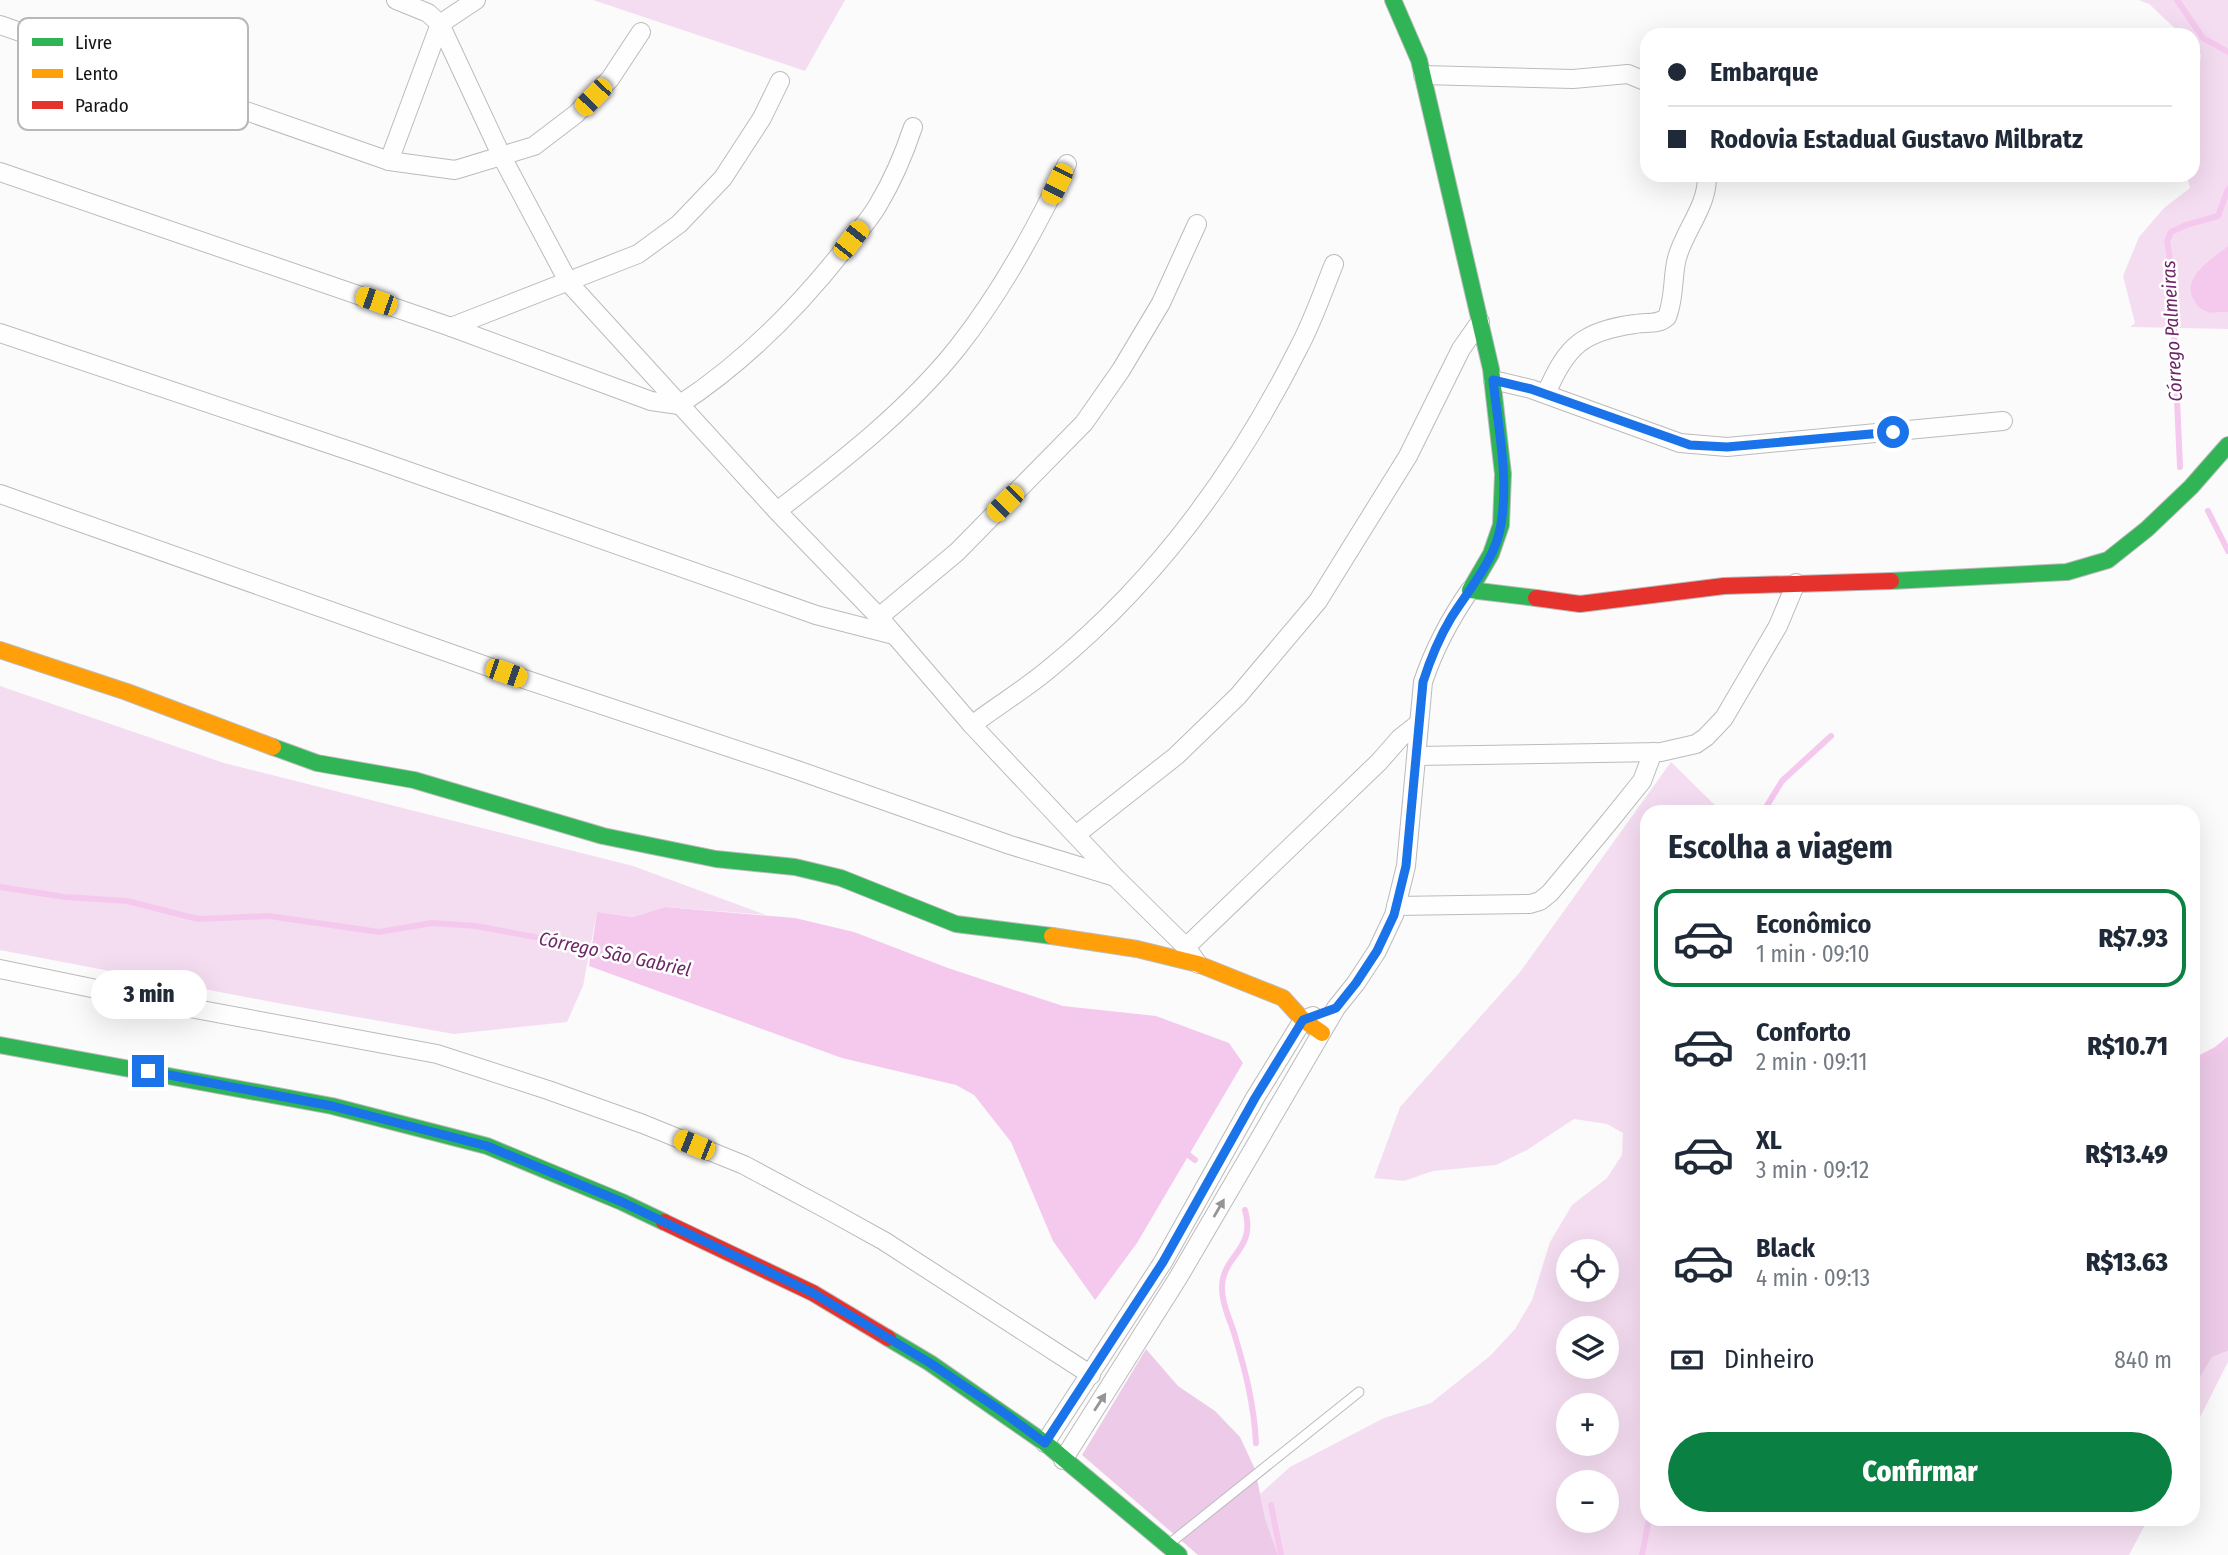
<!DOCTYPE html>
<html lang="pt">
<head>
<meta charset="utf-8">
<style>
	:root { --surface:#fff; --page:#f2f2f3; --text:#1f2937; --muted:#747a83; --line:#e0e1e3; --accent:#0b8043 }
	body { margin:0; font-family:"Fira Sans Condensed",sans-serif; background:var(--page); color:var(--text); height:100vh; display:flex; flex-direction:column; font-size:26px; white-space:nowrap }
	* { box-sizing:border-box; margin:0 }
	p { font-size:23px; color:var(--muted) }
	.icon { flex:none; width:38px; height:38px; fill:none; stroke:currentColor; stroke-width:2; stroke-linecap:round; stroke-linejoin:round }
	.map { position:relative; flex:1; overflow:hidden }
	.side { position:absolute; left:1640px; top:805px; width:560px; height:721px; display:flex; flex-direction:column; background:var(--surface); border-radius:21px; box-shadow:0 7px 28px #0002 }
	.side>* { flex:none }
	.hud { position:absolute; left:1640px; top:28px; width:560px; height:154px; border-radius:21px; box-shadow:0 7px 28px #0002; display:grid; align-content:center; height:154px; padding:0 28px; background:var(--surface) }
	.controls { position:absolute; left:1556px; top:1239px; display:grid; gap:14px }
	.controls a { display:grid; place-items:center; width:63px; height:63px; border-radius:50%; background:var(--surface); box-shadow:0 7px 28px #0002; font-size:35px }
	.end { position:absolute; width:32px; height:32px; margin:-16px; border:9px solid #1a73e8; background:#fff; box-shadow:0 0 0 4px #fff }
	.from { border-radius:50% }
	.bubble { position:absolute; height:49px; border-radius:24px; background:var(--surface); box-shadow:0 7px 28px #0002; font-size:23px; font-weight:800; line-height:49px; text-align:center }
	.car { position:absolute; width:21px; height:42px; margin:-21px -10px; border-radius:9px; box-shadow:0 0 5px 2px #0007; background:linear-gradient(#f5c518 24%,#345 0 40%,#f5c518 0 76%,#345 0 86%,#f5c518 0) }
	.hud b { display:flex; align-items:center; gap:24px; height:66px; font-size:26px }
	.hud b+b { border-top:2px solid var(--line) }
	.hud i { width:18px; height:18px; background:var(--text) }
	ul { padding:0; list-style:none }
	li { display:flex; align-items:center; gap:21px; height:98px; margin:0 14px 10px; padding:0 14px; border:4px solid transparent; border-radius:21px }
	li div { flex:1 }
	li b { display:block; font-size:26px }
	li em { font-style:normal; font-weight:800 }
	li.selected { border-color:var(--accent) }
	li>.icon { width:63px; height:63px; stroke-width:1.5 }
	h2 { padding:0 28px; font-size:32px; line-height:84px }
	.pay { display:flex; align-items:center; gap:18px; height:77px; padding:0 28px; font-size:26px }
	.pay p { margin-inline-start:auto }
	.button { display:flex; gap:14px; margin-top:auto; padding:14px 28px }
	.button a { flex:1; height:80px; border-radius:42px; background:var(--accent); color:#fff; font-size:28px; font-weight:800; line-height:80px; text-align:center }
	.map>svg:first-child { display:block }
	.green { fill:#f5ddf1; fill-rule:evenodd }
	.forest { fill:#edcbe8 }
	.water { fill:#f5c9ee }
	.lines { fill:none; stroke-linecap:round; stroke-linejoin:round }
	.stream { stroke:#f5c9ee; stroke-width:6 }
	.lane-casing { stroke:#bcbbbc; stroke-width:11 }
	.street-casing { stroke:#bcbbbc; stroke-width:20 }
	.fast-casing { stroke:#bcbbbc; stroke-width:18 }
	.slow-casing { stroke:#bcbbbc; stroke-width:18 }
	.jam-casing { stroke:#bcbbbc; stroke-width:18 }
	.lane { stroke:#fefefe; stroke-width:9 }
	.street { stroke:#fefefe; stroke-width:18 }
	.fast { stroke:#30b455; stroke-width:16 }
	.slow { stroke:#ff9f0a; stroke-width:16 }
	.jam { stroke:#e5322d; stroke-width:16 }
	.oneway { fill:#959595 }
	.route { stroke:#1a73e8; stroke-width:9 }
	.labels { text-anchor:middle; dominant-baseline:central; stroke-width:5; stroke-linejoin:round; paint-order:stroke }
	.water-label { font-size:19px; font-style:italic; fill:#6d2666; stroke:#fff }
	.key { fill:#fff; stroke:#b9b8b9; stroke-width:2 }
	.key-label { font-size:19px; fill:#151415 }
</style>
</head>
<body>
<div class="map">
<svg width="2228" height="1555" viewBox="0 0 2228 1555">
	<rect width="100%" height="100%" fill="#fbfbfb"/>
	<g class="green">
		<path d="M593,0H845L805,71Z"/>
		<path d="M2139,0H2228V246L2199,270L2210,313L2228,312V329L2130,327L2135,323L2123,276L2139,237L2164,208L2190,188L2187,175H2193V83L2198,75L2201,55L2193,46V35H2182L2149,4Z"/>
		<path d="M0,686L224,763L633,866L766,915L665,907L633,917L597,912L583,986L567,1022L454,1034L277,1003L0,950Z"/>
		<path d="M1671,762L1722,812H1647V1519H2148L2129,1555H1278L1265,1518L1260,1494L1290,1467L1384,1418L1431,1403L1490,1356L1515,1329L1532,1300L1550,1242L1572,1205L1607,1178L1622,1155L1623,1133L1607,1124L1574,1119L1527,1150L1496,1165L1433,1171L1404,1181L1374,1178L1400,1107L1520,972ZM1568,1251H1606V1290H1568ZM1568,1328H1606V1367H1568ZM1568,1405H1606V1444H1568ZM1568,1482H1606V1521H1568Z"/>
		<path d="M2228,1351V1362L2193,1431V1379L2200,1377L2212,1357Z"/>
	</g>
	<g class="forest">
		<path d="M2228,1038V1351L2212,1357L2200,1377L2193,1379V1067Z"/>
		<path d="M1146,1349L1178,1386L1215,1411L1240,1437L1255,1469L1265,1518L1278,1555H1198L1082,1455Z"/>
	</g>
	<g class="water">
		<path d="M2228,246V312L2210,313L2199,308C2197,304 2192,298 2191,293C2187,273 2215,257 2228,246Z"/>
		<path d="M665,907L795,918L854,932L948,968L1063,1006L1156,1016L1229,1043L1243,1063L1137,1243L1095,1300L1053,1241L1011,1142L974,1095L956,1085L842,1058L589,966L597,912L633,917Z"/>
	</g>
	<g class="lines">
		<g class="stream">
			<path d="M2177,0L2203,38L2228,52"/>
			<path d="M2180,467L2171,265L2167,241L2171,232L2186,225L2218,216L2228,189"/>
			<path d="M2208,511L2228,551"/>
			<path d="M1763,812L1782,781L1831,736"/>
			<path d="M0,887L65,897L127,901L198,919L269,916L379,932L432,923L476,926L599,949"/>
			<path d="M2193,1062L2216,1050L2228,1040"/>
			<path d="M1182,1150L1195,1160"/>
			<path d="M1245,1210C1257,1251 1221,1255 1222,1289C1222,1306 1231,1321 1235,1336C1246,1373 1254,1405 1256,1443"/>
			<path d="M1271,1505L1281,1555"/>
			<path d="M1642,1555L1649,1519"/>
		</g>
		<g class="lane-casing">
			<path id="lane" d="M1169,1544L1359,1392"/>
		</g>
		<g class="street-casing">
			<g id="street">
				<path d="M396,0L428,13L440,24L502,157L569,283L777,511L879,617L972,725L1115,877L1186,947L1198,964"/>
				<path d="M0,25L389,161L455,170L534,146L576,114L610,79L641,32"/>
				<path d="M1423,75L1573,79L1628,74L1647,82"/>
				<path d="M389,161L440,24L476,0"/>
				<path d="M0,172L451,327L651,401L679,405C745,362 801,305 849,243C859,231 870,219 878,205C893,180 904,154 913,127"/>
				<path d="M451,327L638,254L679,224L723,178L762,118L780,81"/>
				<path d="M0,333L368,457L816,615L894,635"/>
				<path d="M1493,380L1531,389L1680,443L1727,447L2003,421"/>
				<path d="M1546,394C1566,346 1583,331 1635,324C1647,322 1658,325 1667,317C1675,297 1672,277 1677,258C1685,229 1708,206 1707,175"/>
				<path d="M0,494L506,673L797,770L1010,845L1115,877"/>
				<path d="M777,511C841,462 908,410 958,347C1002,291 1036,228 1067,164"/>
				<path d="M879,617L957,552L1084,423L1121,370L1161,303L1197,224"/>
				<path d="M972,725C997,706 1025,689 1049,669C1156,582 1238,469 1299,347C1313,321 1323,291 1334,264"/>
				<path d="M1417,756L1661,752L1696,744L1706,737L1724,718L1778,626L1796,583"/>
				<path d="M1077,834L1176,756L1238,696L1318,601L1408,456L1461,349L1480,322"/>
				<path d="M1396,906L1530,904L1540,901L1550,893L1609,822L1642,781L1653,752"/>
				<path d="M1186,947L1379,762L1400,738L1419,723"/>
				<path d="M0,969L169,1004L437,1054L548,1090L643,1124L744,1165L828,1210L884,1241L1091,1375"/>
				<path d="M1045,1443L1163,1262L1255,1098L1303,1020L1313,1016"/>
				<path d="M1063,1460L1178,1278L1336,1008L1356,983L1377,951L1394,915L1406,866L1423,682C1434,649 1450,619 1470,590"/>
			</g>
		</g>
		<g class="fast-casing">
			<g id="fast">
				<path d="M1393,0L1419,60L1491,369L1503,474L1501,525L1491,554L1470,590L1536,598"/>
				<path d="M1891,581L2067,572L2108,560L2147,529L2191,487L2228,445"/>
				<path d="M273,747L317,763L414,780L603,836L716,859L795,867L841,878L956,924L1052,936"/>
				<path d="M0,1045L332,1106L487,1146L622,1202L664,1222"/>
				<path d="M888,1338L930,1363L1045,1443L1179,1555"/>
			</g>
		</g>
		<g class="slow-casing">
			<g id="slow">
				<path d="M0,650L127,692L273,747"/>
				<path d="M1052,936L1137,949L1198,964L1283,998L1303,1020L1322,1033"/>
			</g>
		</g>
		<g class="jam-casing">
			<g id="jam">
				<path d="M1536,598L1580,604L1724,586L1891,581"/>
				<path d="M664,1222L813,1293L888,1338"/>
			</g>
		</g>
		<use href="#lane" class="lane"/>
		<use href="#street" class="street"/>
		<use href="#fast" class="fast"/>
		<use href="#slow" class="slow"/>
		<use href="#jam" class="jam"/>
	</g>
	<defs><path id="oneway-solid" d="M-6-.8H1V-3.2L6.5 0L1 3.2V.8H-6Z" transform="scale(1.75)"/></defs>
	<g class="oneway">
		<use href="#oneway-solid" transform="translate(1219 1208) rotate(-60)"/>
		<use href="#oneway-solid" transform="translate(1100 1402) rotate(-57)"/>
	</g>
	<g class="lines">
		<path class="route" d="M148,1071L332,1106L487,1146L622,1202L813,1293L930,1363L1000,1410L1045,1443L1163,1262L1255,1098L1303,1020L1336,1008L1356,983L1377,951L1394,915L1406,866L1423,682C1430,660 1439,638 1451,618C1469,589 1496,559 1501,524C1509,477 1498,426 1493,380L1531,389L1690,445L1727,447L1893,432"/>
	</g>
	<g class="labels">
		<g class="water-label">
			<text transform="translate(2172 331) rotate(-93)">Córrego Palmeiras</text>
			<text transform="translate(615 954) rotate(12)">Córrego São Gabriel</text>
		</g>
	</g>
	<rect x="18" y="18" width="230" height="112" rx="10" class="key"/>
	<rect x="32" y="38" width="31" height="8" fill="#30b455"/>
	<rect x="32" y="69" width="31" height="9" fill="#ff9f0a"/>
	<rect x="32" y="101" width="31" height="8" fill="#e5322d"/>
	<g class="key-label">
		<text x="75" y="49">Livre</text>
		<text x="75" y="80">Lento</text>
		<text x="75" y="112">Parado</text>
	</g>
</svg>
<div class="controls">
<a><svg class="icon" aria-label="locate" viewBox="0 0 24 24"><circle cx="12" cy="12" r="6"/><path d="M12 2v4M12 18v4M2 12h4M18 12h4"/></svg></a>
<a><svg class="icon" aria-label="layers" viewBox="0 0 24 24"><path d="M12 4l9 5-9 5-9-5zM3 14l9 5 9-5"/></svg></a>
<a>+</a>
<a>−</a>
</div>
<i class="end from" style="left:1893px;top:432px"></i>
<i class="end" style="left:148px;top:1071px"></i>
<div class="bubble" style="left:91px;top:970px;width:116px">3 min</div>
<i class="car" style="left:593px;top:97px;rotate:224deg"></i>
<i class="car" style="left:1057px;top:184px;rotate:206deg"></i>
<i class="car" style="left:851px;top:240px;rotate:38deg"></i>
<i class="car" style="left:376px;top:301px;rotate:289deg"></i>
<i class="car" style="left:1005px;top:503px;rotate:225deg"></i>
<i class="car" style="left:506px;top:673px;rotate:109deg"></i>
<i class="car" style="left:694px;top:1145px;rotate:292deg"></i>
<div class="hud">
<b><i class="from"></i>Embarque</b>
<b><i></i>Rodovia Estadual Gustavo Milbratz</b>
</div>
<section class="side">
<h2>Escolha a viagem</h2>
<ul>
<li class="selected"><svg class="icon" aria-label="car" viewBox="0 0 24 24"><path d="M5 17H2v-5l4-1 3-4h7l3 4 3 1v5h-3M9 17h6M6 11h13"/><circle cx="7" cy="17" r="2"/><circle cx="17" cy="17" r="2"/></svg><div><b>Econômico</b><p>1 min · 09:10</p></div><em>R$7.93</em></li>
<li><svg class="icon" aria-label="car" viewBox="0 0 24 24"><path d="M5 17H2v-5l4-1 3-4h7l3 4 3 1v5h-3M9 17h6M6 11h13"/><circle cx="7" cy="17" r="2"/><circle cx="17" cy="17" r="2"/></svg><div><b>Conforto</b><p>2 min · 09:11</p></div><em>R$10.71</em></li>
<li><svg class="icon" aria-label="car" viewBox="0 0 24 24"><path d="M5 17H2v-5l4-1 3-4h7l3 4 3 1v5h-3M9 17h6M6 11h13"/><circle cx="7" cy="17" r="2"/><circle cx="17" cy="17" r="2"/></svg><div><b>XL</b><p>3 min · 09:12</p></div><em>R$13.49</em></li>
<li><svg class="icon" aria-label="car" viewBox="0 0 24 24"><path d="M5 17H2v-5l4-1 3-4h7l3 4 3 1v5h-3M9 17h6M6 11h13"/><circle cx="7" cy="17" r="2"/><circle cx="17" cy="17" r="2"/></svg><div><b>Black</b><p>4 min · 09:13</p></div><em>R$13.63</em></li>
</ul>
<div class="pay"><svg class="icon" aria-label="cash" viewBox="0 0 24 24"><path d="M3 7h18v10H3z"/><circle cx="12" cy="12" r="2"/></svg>Dinheiro<p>840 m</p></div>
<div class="button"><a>Confirmar</a></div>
</section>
</div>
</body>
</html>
